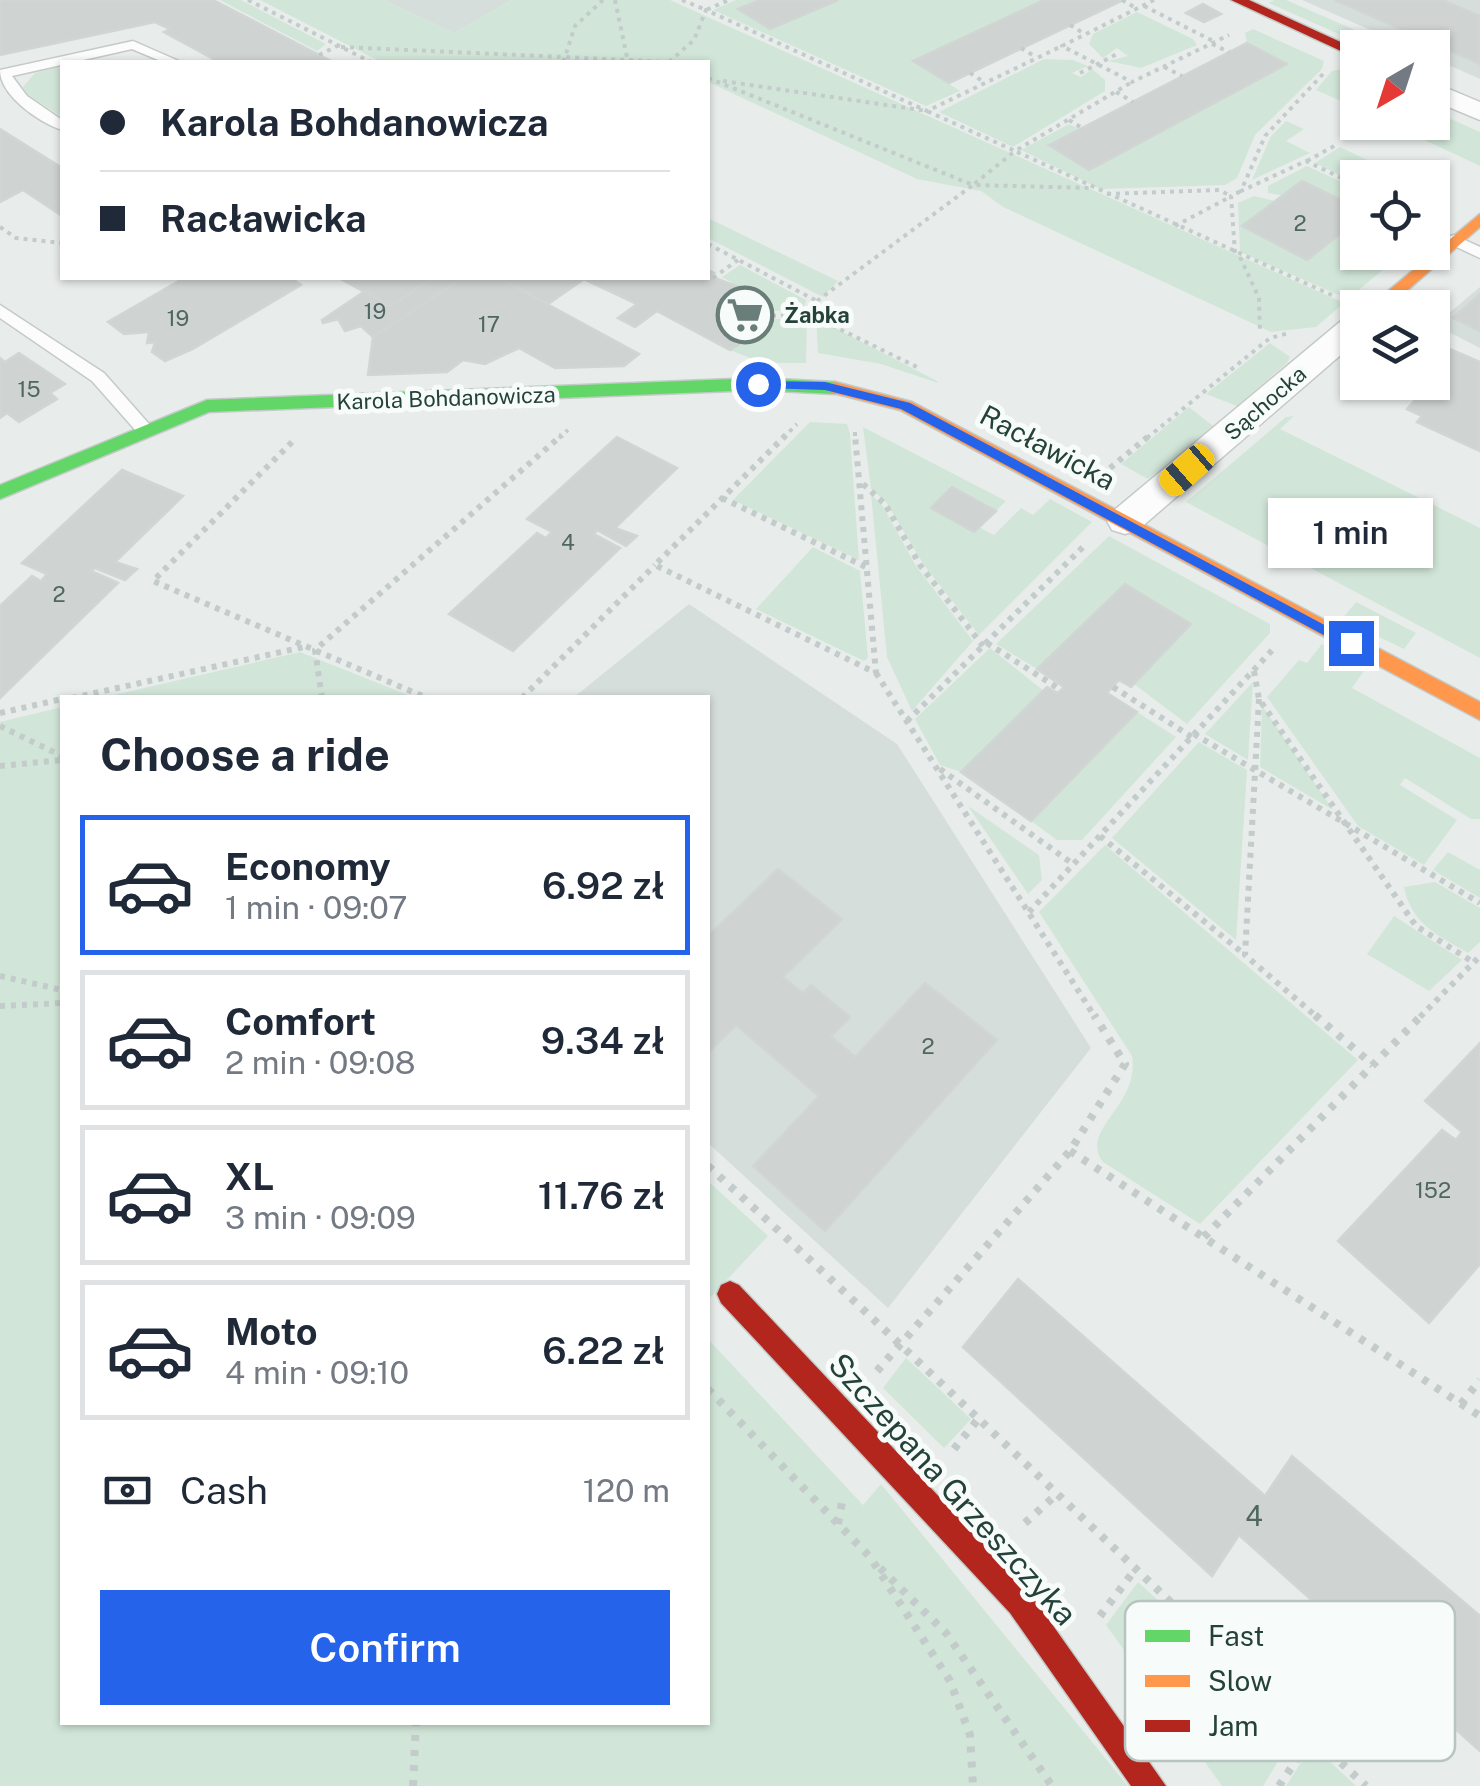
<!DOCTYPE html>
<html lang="en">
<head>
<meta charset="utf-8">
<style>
	:root { --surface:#fff; --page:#f2f2f3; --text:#1f2937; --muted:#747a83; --line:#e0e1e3; --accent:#2563eb }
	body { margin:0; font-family:"Public Sans",sans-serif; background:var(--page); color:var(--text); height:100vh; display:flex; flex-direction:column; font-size:38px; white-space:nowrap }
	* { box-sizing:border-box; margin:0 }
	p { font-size:32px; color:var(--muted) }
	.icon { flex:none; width:55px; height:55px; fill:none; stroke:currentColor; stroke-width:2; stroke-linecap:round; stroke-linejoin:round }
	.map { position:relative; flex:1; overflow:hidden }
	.details { position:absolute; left:60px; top:695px; width:650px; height:1030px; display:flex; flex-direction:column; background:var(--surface); border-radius:0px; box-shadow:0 2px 8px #0004 }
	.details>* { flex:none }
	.top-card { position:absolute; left:60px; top:60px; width:650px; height:220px; border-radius:0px; box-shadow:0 2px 8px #0004; display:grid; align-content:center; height:220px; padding:0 40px; background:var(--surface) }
	.needle { width:65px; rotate:219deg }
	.fabs { position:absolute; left:1340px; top:30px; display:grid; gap:20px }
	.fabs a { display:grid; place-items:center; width:110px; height:110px; border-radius:0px; background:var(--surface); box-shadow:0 2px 8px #0004; font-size:50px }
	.end { position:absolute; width:45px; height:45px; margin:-22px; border:12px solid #2563eb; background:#fff; box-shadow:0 0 0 5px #fff }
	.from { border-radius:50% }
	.bubble { position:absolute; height:70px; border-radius:0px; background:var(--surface); box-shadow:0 2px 8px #0004; font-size:32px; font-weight:600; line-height:70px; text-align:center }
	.car { position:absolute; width:30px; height:60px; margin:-30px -15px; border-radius:12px; box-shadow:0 0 8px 2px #0007; background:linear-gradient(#f5c518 24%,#345 0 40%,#f5c518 0 76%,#345 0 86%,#f5c518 0) }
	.top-card b { display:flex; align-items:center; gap:35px; height:95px; font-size:38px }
	.top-card b+b { border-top:2px solid var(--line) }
	.top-card i { width:25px; height:25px; background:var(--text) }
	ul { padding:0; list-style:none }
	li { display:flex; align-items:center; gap:30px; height:140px; margin:0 20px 15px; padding:0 20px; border:5px solid var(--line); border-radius:0px }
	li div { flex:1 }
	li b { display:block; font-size:38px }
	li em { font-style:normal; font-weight:600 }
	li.active { border-color:var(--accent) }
	li>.icon { width:90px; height:90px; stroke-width:1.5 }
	h2 { padding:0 40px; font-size:45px; line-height:120px }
	.pay { display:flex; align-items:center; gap:25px; height:110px; padding:0 40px; font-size:38px }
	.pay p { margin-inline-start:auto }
	.primary-button { display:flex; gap:20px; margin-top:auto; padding:20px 40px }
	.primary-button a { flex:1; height:115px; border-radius:0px; background:var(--accent); color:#fff; font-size:40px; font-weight:600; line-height:115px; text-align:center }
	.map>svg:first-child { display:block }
	.built { fill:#d6dedb }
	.green { fill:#d1e6d8 }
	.building { fill:#cfd4d2; stroke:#d1d6d4; stroke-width:2.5 }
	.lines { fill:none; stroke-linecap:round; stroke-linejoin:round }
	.lane-casing { stroke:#c5cac8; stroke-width:3 }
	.street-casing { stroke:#c5cac8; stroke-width:3 }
	.fast-casing { stroke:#c3cbc8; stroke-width:3 }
	.slow-casing { stroke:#c3cbc8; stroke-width:3 }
	.jam-casing { stroke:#c3cbc8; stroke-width:3 }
	.path-far2 { stroke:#c3ccca; stroke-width:4; stroke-dasharray:4 5; stroke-linecap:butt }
	.path-far1 { stroke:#c3ccca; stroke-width:6; stroke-dasharray:5 6; stroke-linecap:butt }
	.path { stroke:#c3ccca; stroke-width:8; stroke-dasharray:6 9; stroke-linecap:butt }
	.lane { fill:#fcfcfc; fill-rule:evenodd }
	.street { fill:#fcfcfc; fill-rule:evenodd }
	.fast { fill:#63d668; fill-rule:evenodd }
	.slow { fill:#ff974d; fill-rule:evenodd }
	.jam { fill:#b3261e; fill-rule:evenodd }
	.route { fill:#2563eb }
	.labels { text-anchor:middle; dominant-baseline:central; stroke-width:10; stroke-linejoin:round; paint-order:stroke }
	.number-label { font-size:22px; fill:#506761 }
	.far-poi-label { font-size:22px; font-weight:bold; fill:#24423a; stroke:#f7fbf9; text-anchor:start }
	.far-street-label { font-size:22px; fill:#24423a; stroke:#f7fbf9 }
	.street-label { font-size:28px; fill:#24423a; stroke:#f7fbf9 }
	.near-number-label { font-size:28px; fill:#506761 }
	.near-street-label { font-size:32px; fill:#24423a; stroke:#f7fbf9 }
	.key { fill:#f7fbf9; stroke:#b8c4c0; stroke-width:2.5 }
	.key-label { font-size:28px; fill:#24423a }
</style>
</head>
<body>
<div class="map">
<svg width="1480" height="1786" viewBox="0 0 1480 1786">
	<rect width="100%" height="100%" fill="#e8edeb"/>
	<g class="built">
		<path d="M383,0H512L454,33Z"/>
		<path d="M1302,0H1480V79L1433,58L1432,48L1409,47Z"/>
		<path d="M1480,287V348L1435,325Z"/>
		<path d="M689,604L897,744L1091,1048L888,1308L708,1143V698H573Z"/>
	</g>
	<g class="green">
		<path d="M220,0H241L326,44L317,51Z"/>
		<path d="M260,0H383L454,33L512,0H670L1344,303L1316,327L1271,332L1003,207L981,191L917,179L708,82V62H381Z"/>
		<path d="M736,0H760L739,9L770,29L838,0H1044L914,61L960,91L926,106L713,10Z"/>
		<path d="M1274,0H1286L1394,47H1368L1269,3Z"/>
		<path d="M1137,12L1193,39L1197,45L1141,68L1108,61L1128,56L1117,48L1103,58L1089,44L1093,34Z"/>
		<path d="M1253,29L1324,61L1322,69L1255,135L1237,178L1225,185L1100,189L1021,150L1069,124L1079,129L1050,144L1090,170L1286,64L1247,43L1245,33Z"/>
		<path d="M1044,59L1073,60L1088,66L1072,73L1081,77L1092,69L1105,80V91L1013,147L939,112Z"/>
		<path d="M62,65V117L27,94L23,87L35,73Z"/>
		<path d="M1341,69L1357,76V108L1316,90L1332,71Z"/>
		<path d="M1433,111L1480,132V166L1388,123L1432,122Z"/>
		<path d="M1286,121L1304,129L1286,141L1310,153L1252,180L1271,136Z"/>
		<path d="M1340,147L1403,177L1358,178L1357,184L1315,163Z"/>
		<path d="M1307,166L1357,189V208L1268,193V186Z"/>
		<path d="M1254,196L1275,201L1243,227L1307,259L1357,220L1358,252L1403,253L1348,299L1240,252L1238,203Z"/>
		<path d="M708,218L838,281L823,297L708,238Z"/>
		<path d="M740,265L806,300L804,310L760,311L749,293L722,277Z"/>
		<path d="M816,318L937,381L938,383L881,364L818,353Z"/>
		<path d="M760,319H807L806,363H763L730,350L752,336Z"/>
		<path d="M1270,343L1290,357L1287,363L1237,406L1206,394Z"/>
		<path d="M1189,407L1213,426L1148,479L1121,464Z"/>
		<path d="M1294,416L1280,429L1480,528V658L1186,502L1286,417Z"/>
		<path d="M810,422L847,424L850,434L859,560L733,500Z"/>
		<path d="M863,427L1006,501L996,511L952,487L932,507L974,532L979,527L994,535L1021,508L1033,515L1050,499L1092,522L979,635L924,565L886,502L871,489Z"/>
		<path d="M871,494L882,505L916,566L973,641L912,711L887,657Z"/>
		<path d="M1109,536L1270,624V633L1187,724L1134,684L1125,585L1037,669L996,644Z"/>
		<path d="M813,547L860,571L868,658L864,661L756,609Z"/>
		<path d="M1356,602L1416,633L1404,649L1342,619Z"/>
		<path d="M1322,644L1366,668L1352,688L1480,758V819H1471L1405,778L1400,785L1457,820L1424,865L1358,826L1267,697L1299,660L1307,663Z"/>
		<path d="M990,648L1044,691L961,772L940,765L915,719Z"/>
		<path d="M300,652L413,697H105Z"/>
		<path d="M1253,682L1248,760L1205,734Z"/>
		<path d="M62,707V1722H708V1339L863,1505L881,1484L1128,1786H0V722Z"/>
		<path d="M1262,707H1263L1333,810L1260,767Z"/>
		<path d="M1137,712L1176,737L1082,840H1057L1031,821Z"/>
		<path d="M1199,742L1247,770L1236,940L1112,838Z"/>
		<path d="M968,806L1039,855L1042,880L1028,894Z"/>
		<path d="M1105,845L1358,1060L1200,1224L1103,1162C1078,1130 1140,1106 1132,1056L1039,912Z"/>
		<path d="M1448,852L1480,870V898L1433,870Z"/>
		<path d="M1435,882L1480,908V942L1468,953C1439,936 1411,924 1404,887Z"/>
		<path d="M1394,916L1462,960L1429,991L1367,954Z"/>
		<path d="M708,1181L768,1236L708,1300Z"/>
		<path d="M906,1358L971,1419L944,1448L883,1388Z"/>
		<path d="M1138,1582L1298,1729L1263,1786H1222L1106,1625Z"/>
		<path d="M1312,1745L1356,1786H1286Z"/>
	</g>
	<g class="building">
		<path d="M0,0H213L333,62H219L164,32L170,29L155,22L0,55Z"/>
		<path d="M760,0H838L770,29L738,9Z"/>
		<path d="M1044,0H1123L949,83L913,61Z"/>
		<path d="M1335,0H1442L1480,16V64Z"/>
		<path d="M1203,4L1221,14L1204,22L1186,13Z"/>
		<path d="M1247,43L1287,64L1089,170L1049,145Z"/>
		<path d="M0,129L62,168V216L23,190L0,202Z"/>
		<path d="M1302,181L1358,208V220L1307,260L1242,226Z"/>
		<path d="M708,270L714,273L710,276L744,289L763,311L752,336L730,350L657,311L635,327L618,318L637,304L584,279L548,304L499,278H708Z"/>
		<path d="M184,278H291L301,285L193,349L165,361L152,352L155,342L147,343L149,332L124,334L108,322Z"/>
		<path d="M339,278H433L390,306Z"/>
		<path d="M433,278H463L380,335L373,337L361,326L345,331L338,319L323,323L322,320L365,291L390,306Z"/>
		<path d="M463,278H499L639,354L624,366L555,368L519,348L485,364L463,360L447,372L368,375L373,337Z"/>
		<path d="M1480,294V331L1453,318Z"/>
		<path d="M1445,347L1480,362V451L1417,422L1422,416L1407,409L1415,400L1405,395L1412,385L1432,382V364L1448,350Z"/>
		<path d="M19,353L65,384L50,393L57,399L19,422L7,413L0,418V358L5,362Z"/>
		<path d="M617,437L677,468L615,528L637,536L626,546L597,530L594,534L620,548L513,651L449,614L537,533L546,538L552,532L527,519Z"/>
		<path d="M122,470L183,496L115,562L137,569L125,580L95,568L91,571L118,583L0,698V606L32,576L41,581L47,574L22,563Z"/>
		<path d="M952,487L996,511L974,532L931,508Z"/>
		<path d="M1125,584L1191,624L1131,687L1119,680L1107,693L1137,712L1031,821L961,772L1047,687L1058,693L1064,687L1037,669Z"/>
		<path d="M778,869L842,919L783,977L803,993L811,985L850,1017L831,1036L855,1057L925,983L997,1040L825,1231L753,1166L819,1096L736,1025L708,1053V936Z"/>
		<path d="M1480,1043V1264L1429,1323L1338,1241L1442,1130L1456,1140L1462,1132L1425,1101Z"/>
		<path d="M1018,1279L1265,1496L1292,1456L1480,1616V1751L1239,1535L1212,1576L963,1347Z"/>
	</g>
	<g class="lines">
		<g class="lane-casing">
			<g id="lane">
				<path d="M133,41L181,62H163L132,49L12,76L27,96L62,120V130C39,122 0,96 0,70Z"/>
				<path d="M1454,235L1480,247V258L1448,243V237Z"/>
				<path d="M0,305L104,373L149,424V432H137L92,381L0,318Z"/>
			</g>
		</g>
		<g class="street-casing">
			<g id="street">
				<path d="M1432,82L1480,102V120L1432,100Z"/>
				<path d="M1358,313V340L1138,530L1125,534L1112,530L1107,521L1112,512L1347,316Z"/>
			</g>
		</g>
		<g class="fast-casing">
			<path id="fast" d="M758,378L835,382L844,388L835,394L758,390L209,412L0,499V485L207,400Z"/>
		</g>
		<g class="slow-casing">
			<g id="slow">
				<path d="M1480,214V227L1387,308H1368Z"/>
				<path d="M835,382L912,402L1480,702V720L900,410L829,392V384Z"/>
			</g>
		</g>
		<g class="jam-casing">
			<g id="jam">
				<path d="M1231,0H1249L1358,50V59Z"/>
				<path d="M730,1281L739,1285L1030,1593L1166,1786H1131L1010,1613L721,1303L717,1294L721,1285Z"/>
			</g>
		</g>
		<g class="path-far2">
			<path d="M248,0L371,62"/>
			<path d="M603,0L575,26L565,57L668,62"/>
			<path d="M615,0L628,62"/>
			<path d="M682,0L706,10L729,0"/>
			<path d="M1122,0L1136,8"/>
			<path d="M1154,0L1062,46L1132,82L1229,35"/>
			<path d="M1144,6L1213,41"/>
			<path d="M1070,25L1085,34"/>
			<path d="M1212,44L1229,52"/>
			<path d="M341,47L565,57L563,62"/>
			<path d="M1021,48L1036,57"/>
			<path d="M1429,48L1434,44"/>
			<path d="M319,55L337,46"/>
			<path d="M669,62L694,40L706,10L927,111L1062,46"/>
			<path d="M1164,67L1182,76"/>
			<path d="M970,73L984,82"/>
			<path d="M1080,73L1119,53"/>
			<path d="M1323,74L1265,136L1241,191L1306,161L1358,186"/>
			<path d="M708,78L973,185L1015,151L1336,297"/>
			<path d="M723,81L927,111L1015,151L1132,82"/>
			<path d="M1116,92L1133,102"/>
			<path d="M1069,120L1082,128"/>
			<path d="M1422,138L1449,134"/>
			<path d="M1307,161L1336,145"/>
			<path d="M1107,194L1219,190L1231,196"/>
			<path d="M1175,226L1230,197"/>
			<path d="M0,227L16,238L62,243"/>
			<path d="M708,244L817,301L811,315L917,367"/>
			<path d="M1235,253L1231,196L1241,191"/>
			<path d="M1240,257L1259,298L1260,333"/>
			<path d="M713,278L738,260"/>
			<path d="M817,301L973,185L1092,188"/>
			<path d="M763,316L811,315"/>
			<path d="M855,432V438"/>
			<path d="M559,438L568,430"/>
			<path d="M783,438L797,424"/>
			<path d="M1147,438L1270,338L1289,333"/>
		</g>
		<g class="path-far1">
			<path d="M786,435L655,565L876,673L855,435"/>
			<path d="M292,442L153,581L427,698"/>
			<path d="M1110,468L1150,435"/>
			<path d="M863,484L885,504L920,565L983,646"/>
			<path d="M722,498L868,568"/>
			<path d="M987,643L1061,690"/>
			<path d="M1254,671L1259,699L1416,926L1473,962"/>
			<path d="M876,673L1095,1017"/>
			<path d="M1113,687L1192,737"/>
			<path d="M72,698L304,647"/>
			<path d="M322,698L315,650L562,435"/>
			<path d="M522,698L655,565"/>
			<path d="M1259,699L1245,955L1317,1017"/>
			<path d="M0,713L62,699"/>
			<path d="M907,721L1084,546"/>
			<path d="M0,726L62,756"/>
			<path d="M1194,734L1480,903"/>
			<path d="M0,766L62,760"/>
			<path d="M940,769L1073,864"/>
			<path d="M1100,836L1244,954"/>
			<path d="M1029,912L1276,646"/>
			<path d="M0,976L62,990"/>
			<path d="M0,1006L62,1003"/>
			<path d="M1420,1017L1480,956"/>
		</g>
		<g class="path">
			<path d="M1315,1015L1373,1065"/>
			<path d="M1070,1151L1480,1416"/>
			<path d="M708,1166C931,1369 1145,1581 1366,1786"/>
			<path d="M1204,1237L1422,1015"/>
			<path d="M877,1371L1070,1151L1125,1064L1094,1015"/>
			<path d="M708,1389L870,1557L950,1681L970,1735L973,1786"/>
			<path d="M1461,1404L1480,1380"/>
			<path d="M954,1449L979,1418"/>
			<path d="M1025,1523L1057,1494"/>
			<path d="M838,1524L843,1497"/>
			<path d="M880,1568L946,1633L1052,1786"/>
			<path d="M1100,1616L1134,1571"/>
			<path d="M413,1786L416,1722"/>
			<path d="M1279,1786L1313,1735"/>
		</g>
		<use href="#lane" class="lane"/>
		<use href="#street" class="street"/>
		<use href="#fast" class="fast"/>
		<use href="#slow" class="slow"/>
		<use href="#jam" class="jam"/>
	</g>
	<path class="route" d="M754,381L825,382L910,403L1358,643L1346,647L901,409L825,390L758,388Z"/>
	<defs>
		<g id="supermarket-ring" transform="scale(2.875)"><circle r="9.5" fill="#f7fbf9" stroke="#697e78" stroke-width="1.5"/><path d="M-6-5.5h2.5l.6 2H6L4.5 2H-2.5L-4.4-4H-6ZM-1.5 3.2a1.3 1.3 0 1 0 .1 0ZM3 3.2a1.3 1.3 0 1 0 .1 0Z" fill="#697e78"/></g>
	</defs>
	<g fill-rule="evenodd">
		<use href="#supermarket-ring" x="745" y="315"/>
	</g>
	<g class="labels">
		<g class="number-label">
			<text x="1300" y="223">2</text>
			<text x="375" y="311">19</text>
			<text x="178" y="318">19</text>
			<text x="489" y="324">17</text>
			<text x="29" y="389">15</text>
			<text x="568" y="542">4</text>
			<text x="59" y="594">2</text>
			<text x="928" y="1046">2</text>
			<text x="1433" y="1190">152</text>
		</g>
		<g class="far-poi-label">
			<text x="784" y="315">Żabka</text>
		</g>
		<g class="far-street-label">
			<text transform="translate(446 398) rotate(-2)">Karola Bohdanowicza</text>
			<text transform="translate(1265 403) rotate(-41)">Sąchocka</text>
		</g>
		<g class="street-label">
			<text transform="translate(1048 447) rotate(28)">Racławicka</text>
		</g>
		<g class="near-number-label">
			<text x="1254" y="1515">4</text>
		</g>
		<g class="near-street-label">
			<text transform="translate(953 1489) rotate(48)">Szczepana Grzeszczyka</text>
		</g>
	</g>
	<rect x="1125" y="1601" width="330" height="160" rx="15" class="key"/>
	<rect x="1145" y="1630" width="45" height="12" fill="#63d668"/>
	<rect x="1145" y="1675" width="45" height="12" fill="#ff974d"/>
	<rect x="1145" y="1720" width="45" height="12" fill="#b3261e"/>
	<g class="key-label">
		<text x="1208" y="1646">Fast</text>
		<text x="1208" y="1691">Slow</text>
		<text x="1208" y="1736">Jam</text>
	</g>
</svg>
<div class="fabs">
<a><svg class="needle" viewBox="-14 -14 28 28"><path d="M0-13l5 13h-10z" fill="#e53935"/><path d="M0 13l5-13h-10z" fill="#747a83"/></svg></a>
<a><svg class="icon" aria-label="locate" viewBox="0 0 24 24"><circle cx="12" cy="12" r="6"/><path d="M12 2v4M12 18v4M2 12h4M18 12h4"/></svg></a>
<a><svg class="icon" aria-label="layers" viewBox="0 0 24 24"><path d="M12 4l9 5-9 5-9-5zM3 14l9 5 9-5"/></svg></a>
</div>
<i class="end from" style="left:758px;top:384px"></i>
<i class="end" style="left:1351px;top:643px"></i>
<div class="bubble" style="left:1268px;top:498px;width:165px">1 min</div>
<i class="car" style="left:1187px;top:470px;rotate:229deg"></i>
<div class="top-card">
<b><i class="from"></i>Karola Bohdanowicza</b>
<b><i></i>Racławicka</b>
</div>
<section class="details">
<h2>Choose a ride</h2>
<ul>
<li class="active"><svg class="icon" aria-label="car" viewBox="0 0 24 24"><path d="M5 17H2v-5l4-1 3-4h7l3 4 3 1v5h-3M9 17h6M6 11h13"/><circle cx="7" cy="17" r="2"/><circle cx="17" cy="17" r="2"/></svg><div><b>Economy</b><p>1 min · 09:07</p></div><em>6.92 zł</em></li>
<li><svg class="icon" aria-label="car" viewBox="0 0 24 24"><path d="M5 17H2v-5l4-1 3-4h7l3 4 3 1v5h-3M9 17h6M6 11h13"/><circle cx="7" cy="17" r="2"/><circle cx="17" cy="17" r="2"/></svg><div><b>Comfort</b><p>2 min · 09:08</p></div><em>9.34 zł</em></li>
<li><svg class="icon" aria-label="car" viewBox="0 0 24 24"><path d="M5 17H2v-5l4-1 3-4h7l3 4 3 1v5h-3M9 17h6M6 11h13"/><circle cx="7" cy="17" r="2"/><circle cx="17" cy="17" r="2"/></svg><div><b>XL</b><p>3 min · 09:09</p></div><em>11.76 zł</em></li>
<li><svg class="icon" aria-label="car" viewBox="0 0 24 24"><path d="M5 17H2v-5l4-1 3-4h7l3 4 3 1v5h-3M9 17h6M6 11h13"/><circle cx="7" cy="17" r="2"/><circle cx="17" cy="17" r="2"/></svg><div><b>Moto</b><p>4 min · 09:10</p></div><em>6.22 zł</em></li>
</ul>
<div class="pay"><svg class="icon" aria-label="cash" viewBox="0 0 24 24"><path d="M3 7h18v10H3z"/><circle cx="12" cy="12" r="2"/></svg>Cash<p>120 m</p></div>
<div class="primary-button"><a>Confirm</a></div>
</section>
</div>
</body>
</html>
